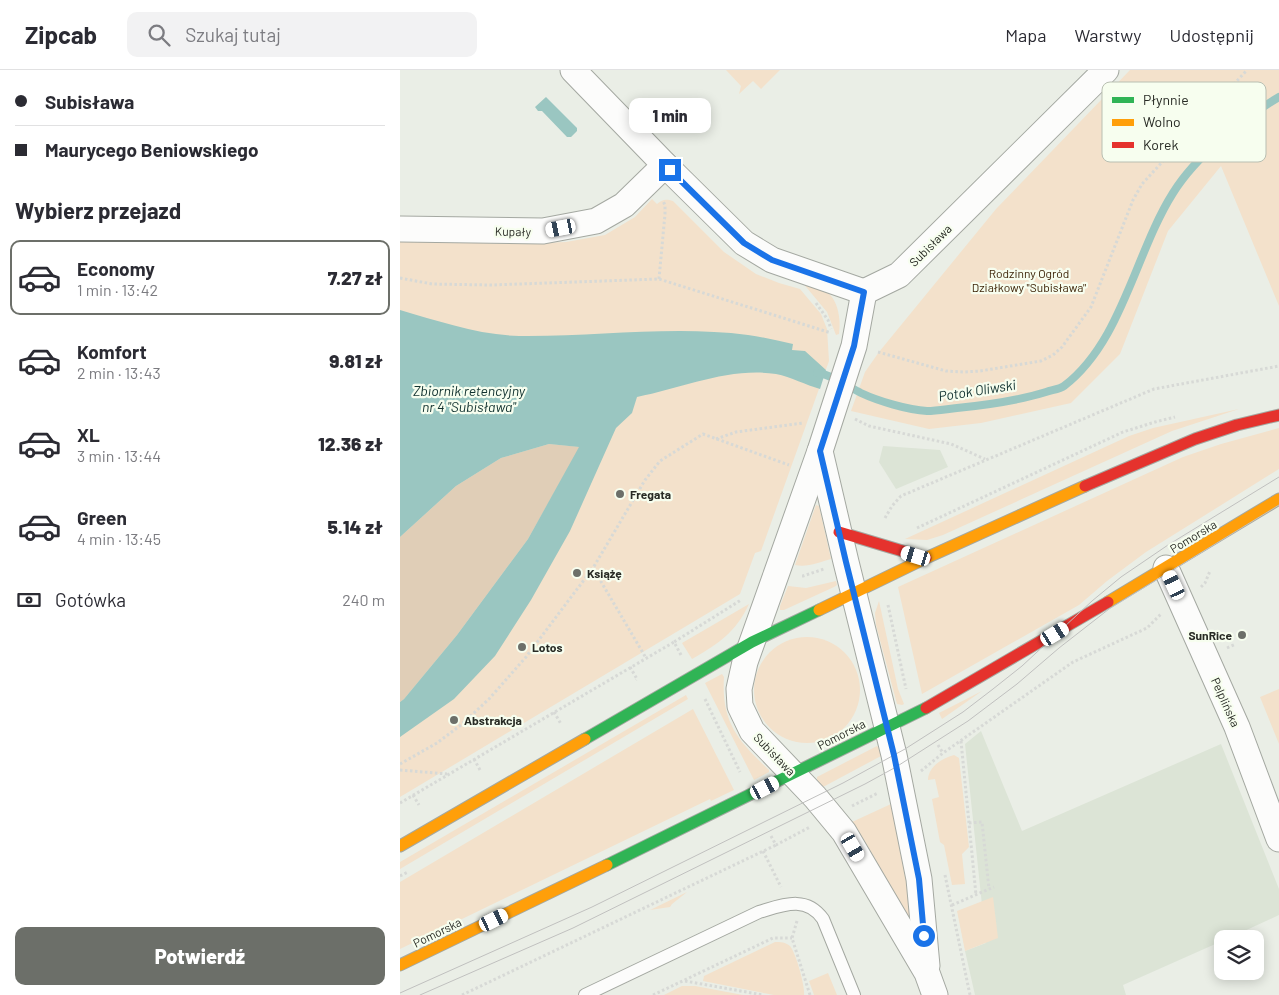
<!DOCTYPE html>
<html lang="pl">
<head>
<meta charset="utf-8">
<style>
	:root { --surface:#fff; --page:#f2f2f3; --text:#2b2b33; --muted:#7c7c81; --line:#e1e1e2; --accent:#6c6f69 }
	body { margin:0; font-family:Barlow,sans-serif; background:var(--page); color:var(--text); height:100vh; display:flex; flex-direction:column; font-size:19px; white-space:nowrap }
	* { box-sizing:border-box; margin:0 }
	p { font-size:16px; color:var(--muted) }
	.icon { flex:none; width:28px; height:28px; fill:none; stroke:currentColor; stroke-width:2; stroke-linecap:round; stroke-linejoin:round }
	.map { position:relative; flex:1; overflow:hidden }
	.panel { display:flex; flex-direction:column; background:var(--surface); width:400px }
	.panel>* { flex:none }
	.banner { display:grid; align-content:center; height:110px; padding:0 15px; background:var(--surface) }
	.fabs { position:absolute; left:814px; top:860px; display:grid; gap:10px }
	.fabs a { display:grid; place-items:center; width:50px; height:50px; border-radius:10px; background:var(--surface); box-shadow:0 2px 12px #0003; font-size:25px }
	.end { position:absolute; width:22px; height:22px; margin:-11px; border:6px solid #1a73e8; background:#fff; box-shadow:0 0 0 2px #fff }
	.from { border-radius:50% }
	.bubble { position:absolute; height:35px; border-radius:10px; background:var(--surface); box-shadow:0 2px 12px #0003; font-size:16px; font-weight:800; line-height:35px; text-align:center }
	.car { position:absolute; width:15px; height:30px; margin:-15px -8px; border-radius:6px; box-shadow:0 0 4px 1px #0007; background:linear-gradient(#fff 24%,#345 0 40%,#fff 0 76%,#345 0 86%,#fff 0) }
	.banner b { display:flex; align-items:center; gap:18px; height:48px; font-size:19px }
	.banner b+b { border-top:1px solid var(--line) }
	.banner i { width:12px; height:12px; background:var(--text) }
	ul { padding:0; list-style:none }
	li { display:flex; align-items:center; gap:15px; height:75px; margin:0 10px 8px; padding:0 5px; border:2px solid transparent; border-radius:10px }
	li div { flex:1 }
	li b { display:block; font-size:19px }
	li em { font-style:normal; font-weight:800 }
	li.current { border-color:var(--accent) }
	li>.icon { width:45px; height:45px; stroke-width:1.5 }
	h2 { padding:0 15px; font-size:22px; line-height:60px }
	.pay { display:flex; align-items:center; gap:12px; height:55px; padding:0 15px; font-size:19px }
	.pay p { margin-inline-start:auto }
	.button { display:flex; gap:10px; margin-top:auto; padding:10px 15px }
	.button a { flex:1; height:58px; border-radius:10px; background:var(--accent); color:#fff; font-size:20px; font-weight:800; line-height:58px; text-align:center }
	header { display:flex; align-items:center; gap:30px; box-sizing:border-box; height:70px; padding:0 25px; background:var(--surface); border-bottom:1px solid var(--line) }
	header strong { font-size:24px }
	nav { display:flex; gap:28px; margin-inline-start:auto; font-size:18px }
	.search { width:350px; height:45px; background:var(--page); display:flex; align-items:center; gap:12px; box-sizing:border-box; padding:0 18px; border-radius:10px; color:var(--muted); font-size:19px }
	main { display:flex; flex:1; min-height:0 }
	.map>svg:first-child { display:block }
	.built { fill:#dce4d6 }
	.green { fill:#f3e1cb }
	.forest { fill:#e0ceb7 }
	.water { fill:#9ac6c1 }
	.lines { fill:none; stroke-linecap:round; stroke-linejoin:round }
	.stream { stroke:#9ac6c1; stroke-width:8 }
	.lane-casing { stroke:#a4a8a1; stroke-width:14 }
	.street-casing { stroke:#a4a8a1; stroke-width:27 }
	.fast-casing { stroke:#a4a8a1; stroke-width:13 }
	.slow-casing { stroke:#a4a8a1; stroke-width:13 }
	.jam-casing { stroke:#a4a8a1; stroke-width:13 }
	.path { stroke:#d7d9d6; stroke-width:3; stroke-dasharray:2.5 2.5; stroke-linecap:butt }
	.lane { stroke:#fcfcfb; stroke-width:12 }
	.street { stroke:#fcfcfb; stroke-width:25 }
	.fast { stroke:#30b455; stroke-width:11 }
	.slow { stroke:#ff9f0a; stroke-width:11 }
	.jam { stroke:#e5322d; stroke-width:11 }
	.tram { stroke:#c0c0bf; stroke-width:1 }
	.route { stroke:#1a73e8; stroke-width:6 }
	.poi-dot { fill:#6c6f69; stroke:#f7feef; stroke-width:2 }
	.labels { text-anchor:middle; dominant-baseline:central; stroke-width:4.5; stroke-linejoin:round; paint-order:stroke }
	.street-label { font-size:12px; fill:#282b25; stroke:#f7feef }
	.park-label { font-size:12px; fill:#3d2408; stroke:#f7feef }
	.poi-label { font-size:12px; font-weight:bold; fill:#282b25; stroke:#f7feef; text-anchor:start }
	.water-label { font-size:14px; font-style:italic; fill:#11312f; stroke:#f7feef }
	.key { fill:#f7feef; stroke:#b9bfb2; stroke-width:1 }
	.key-label { font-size:14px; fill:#282b25 }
</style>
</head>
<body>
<header>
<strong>Zipcab</strong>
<div class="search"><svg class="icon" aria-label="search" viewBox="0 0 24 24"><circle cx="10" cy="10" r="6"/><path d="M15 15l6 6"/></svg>Szukaj tutaj</div>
<nav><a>Mapa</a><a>Warstwy</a><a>Udostępnij</a></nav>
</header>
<main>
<section class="panel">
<div class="banner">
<b><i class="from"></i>Subisława</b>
<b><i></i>Maurycego Beniowskiego</b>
</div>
<h2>Wybierz przejazd</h2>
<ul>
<li class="current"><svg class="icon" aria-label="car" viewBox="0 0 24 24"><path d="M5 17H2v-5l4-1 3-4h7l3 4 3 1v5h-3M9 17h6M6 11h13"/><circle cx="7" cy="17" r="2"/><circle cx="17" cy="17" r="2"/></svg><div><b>Economy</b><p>1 min · 13:42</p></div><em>7.27 zł</em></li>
<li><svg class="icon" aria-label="car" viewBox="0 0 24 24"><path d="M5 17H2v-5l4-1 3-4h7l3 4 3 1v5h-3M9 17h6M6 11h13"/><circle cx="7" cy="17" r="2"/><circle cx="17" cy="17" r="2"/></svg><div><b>Komfort</b><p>2 min · 13:43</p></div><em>9.81 zł</em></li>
<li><svg class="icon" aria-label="car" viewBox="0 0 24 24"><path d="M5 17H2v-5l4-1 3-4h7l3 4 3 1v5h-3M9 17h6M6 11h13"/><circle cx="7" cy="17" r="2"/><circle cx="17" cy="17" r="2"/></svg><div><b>XL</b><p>3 min · 13:44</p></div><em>12.36 zł</em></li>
<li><svg class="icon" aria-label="car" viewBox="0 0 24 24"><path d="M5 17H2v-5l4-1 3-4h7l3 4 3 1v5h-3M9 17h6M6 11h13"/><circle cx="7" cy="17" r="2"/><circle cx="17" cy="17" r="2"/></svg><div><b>Green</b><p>4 min · 13:45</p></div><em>5.14 zł</em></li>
</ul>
<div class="pay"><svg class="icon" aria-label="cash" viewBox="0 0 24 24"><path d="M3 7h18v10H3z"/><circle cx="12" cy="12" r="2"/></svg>Gotówka<p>240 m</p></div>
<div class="button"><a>Potwierdź</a></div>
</section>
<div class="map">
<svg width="879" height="925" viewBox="0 0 879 925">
	<rect width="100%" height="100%" fill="#eaeee6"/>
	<g class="built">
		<path d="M483,376L540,380L548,397L496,419L479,392Z"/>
		<path d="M581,661L622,761L821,674L879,819V845L827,869H822V871L723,915L726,925H575L565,881L586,873L565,674Z"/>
	</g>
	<g class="green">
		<path d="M326,0H380L361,19L353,11L339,24L341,16Z"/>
		<path d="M730,0H879V236L821,96L768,161L720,284L671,333L581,353L529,359L451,341L465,302L479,282L596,139Z"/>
		<path d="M252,129L257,134C263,129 266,129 273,131L324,182L356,204L379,213L400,219L421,244L427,259L429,291L361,481L355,483L340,524L0,727V171L115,174L166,172L205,165L235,147Z"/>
		<path d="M402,212C410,215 421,217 428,223C439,232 441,252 439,264L436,265L427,242Z"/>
		<path d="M839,339L772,361L543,465L527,470L505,469L729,366L753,358Z"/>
		<path d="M879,358V399L746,482L707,511L679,535L522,624L498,517L783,387L821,374Z"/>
		<path d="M416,435L419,436L431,489C420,492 407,498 395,495Z"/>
		<path d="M436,511L437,515L434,517L384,540H380V536L388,516L406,518Z"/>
		<path d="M479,531L498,619L504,634L502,635L497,634L476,555L475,543Z"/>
		<path d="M349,534C336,562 318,574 292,589L282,573Z"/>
		<circle cx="407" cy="620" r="53"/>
		<path d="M322,604L324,607C321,652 338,671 369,700V702L354,710L305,613Z"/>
		<path d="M879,619V674L860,627Z"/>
		<path d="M582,621L542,649L539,643Z"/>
		<path d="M286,625L288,629L0,799V792Z"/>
		<path d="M293,639L334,720L311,731L310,729L0,879V812Z"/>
		<path d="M477,676L479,678L481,686L423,717L417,710V707Z"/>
		<path d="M554,685L559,688L569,777L562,784L565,814L552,815L544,775L540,772L532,729L539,727L535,709L528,710C528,697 542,688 554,685Z"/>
		<path d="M491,734L516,863L452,752Z"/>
		<path d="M287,822L272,834L270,837L250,840Z"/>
		<path d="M593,827L598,868L565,881L557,841Z"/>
		<path d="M375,872C381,872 385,872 390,876C396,883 405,916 404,925H374L303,911L304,906Z"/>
		<path d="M428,903L437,925H414L409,911Z"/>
		<path d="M282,916H295L343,925H264Z"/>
	</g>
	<path class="forest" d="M149,374L180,377L128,469L57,565L4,629L0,632V467L56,416L101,388Z"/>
	<g class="water">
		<path d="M146,27L177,58V61L171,67H167L142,41H138L135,37Z"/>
		<path d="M0,240C38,251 79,265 119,266C195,267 272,255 348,265C363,267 378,271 393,274L392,280L405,281L426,300L420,319C406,315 391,307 376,304C329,297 283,318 237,327L232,343L216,358L170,461L131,530L95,586L54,629L0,667V632L4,629L57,565L128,469L179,377L149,374L101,388L56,416L0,467Z"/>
	</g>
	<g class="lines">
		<path class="stream" d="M417,303C433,305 447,316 461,323C478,331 508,340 527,341C537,341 547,339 557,338C587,335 617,331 646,322C652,320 660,319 664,316C722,272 735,183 773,123C796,86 842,49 879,27"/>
		<g class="lane-casing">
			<path id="lane" d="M185,925L359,842C383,835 406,825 423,849L454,925"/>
		</g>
		<g class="street-casing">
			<g id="street">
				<path d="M173,0L265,95L344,173L372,190L464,222"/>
				<path d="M0,159L143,161L196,151L224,135L265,95"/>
				<path d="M464,222L454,276L420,381L345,592L339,619L340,636L352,661L415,727L444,762L527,903L535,925"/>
				<path d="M464,222L499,205L706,0"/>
				<path d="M420,381L446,492L494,685L519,809L527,896"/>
				<path d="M766,498L837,657L879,769"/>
			</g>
		</g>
		<g class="fast-casing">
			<g id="fast">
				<path d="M185,669L352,572L419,540"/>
				<path d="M207,795L526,638"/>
			</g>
		</g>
		<g class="slow-casing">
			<g id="slow">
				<path d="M708,532L879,429"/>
				<path d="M419,540L526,488L685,416"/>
				<path d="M0,776L185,669"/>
				<path d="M0,895L207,795"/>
			</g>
		</g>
		<g class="jam-casing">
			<g id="jam">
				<path d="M685,416L795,369L837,355L879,345"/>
				<path d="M439,462L526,488"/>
				<path d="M526,638L708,532"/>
			</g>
		</g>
		<g class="path">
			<path d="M0,208L32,214L91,215L259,209L431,263"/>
			<path d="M259,209L265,144V135L263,131"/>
			<path d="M416,233L428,250L431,259"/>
			<path d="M478,282L546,301L564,302L580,301L641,291L653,285L662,277L691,237L733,130L742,114L847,0"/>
			<path d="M455,349L469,356L551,374L585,389"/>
			<path d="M316,369L336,362L403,353"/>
			<path d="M485,448L492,436L501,426L754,319L879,296"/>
			<path d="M517,458L723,362L755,352L775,347"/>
			<path d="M193,498L246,588"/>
			<path d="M402,506H403L424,499"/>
			<path d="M801,517L805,513L810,501"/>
			<path d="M488,535L506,619"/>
			<path d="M827,578L836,574"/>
			<path d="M281,585L274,572L341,530"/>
			<path d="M230,597L237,609L236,610"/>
			<path d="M305,629L340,702"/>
			<path d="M154,642L161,654"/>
			<path d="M561,671L576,825"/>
			<path d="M538,675L543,683"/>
			<path d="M74,689L80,700"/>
			<path d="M0,694L37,673L61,655L89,629L126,587L193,498L245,410L260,391L303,364L389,395"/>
			<path d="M0,700L47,704"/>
			<path d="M521,701L543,683L673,592L747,558L761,544"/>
			<path d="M13,725L19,735"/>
			<path d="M0,733L274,572"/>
			<path d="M452,736L478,723"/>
			<path d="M569,753L582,752L589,819"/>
			<path d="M371,766L376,775L410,757"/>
			<path d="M363,781L381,817"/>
			<path d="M545,805L570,925"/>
			<path d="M0,806L8,802"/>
			<path d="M552,835L594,817"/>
			<path d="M397,851L392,868L410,925"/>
			<path d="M285,911L363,925"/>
			<path d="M62,925L376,775"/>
			<path d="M253,925L373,868H392"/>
		</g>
		<use href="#lane" class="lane"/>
		<use href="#street" class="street"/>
		<use href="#fast" class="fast"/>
		<use href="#slow" class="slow"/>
		<use href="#jam" class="jam"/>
		<g class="tram">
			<path d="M0,923L192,837L443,713L505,679L563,642L593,619L622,596L692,531L721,507L768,475L879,407"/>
			<path d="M20,925L173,858L465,714L496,697L568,651L617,614L659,578L709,539L879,435"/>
		</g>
	</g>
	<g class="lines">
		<path class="route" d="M270,100L344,173L372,190L464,222L454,276L420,381L446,492L494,685L519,809L524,866"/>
	</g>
	<g class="poi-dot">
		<circle cx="220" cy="424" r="5"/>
		<circle cx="177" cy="503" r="5"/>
		<circle cx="842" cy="565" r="5"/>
		<circle cx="122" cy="577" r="5"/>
		<circle cx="54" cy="650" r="5"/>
	</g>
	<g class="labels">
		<g class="street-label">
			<text transform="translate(113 161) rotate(1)">Kupały</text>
			<text transform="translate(530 175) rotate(-45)">Subisława</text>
			<text transform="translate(793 466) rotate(-31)">Pomorska</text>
			<text transform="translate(826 632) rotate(66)">Pelplińska</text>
			<text transform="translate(441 664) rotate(-27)">Pomorska</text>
			<text transform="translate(375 684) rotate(46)">Subisława</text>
			<text transform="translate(37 862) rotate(-26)">Pomorska</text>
		</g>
		<g class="park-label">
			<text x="629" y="203">Rodzinny Ogród<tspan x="629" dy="14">Działkowy "Subisława"</tspan></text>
		</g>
		<g class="poi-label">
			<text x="230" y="424">Fregata</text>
			<text x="187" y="503">Książę</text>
			<text x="832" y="565" text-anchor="end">SunRice</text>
			<text x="132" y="577">Lotos</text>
			<text x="64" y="650">Abstrakcja</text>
		</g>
		<g class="water-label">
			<text x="69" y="320">Zbiornik retencyjny<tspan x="69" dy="16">nr 4 "Subisława"</tspan></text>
			<text transform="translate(577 320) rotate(-9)">Potok Oliwski</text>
		</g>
	</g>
	<rect x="702" y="12" width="164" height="80" rx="8" class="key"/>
	<rect x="712" y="27" width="22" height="6" fill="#30b455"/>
	<rect x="712" y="49" width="22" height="7" fill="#ff9f0a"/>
	<rect x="712" y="72" width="22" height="6" fill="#e5322d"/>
	<g class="key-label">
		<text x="743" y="35">Płynnie</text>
		<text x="743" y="57">Wolno</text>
		<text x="743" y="80">Korek</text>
	</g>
</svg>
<div class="fabs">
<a><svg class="icon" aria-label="layers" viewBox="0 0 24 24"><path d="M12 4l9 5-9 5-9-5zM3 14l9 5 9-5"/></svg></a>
</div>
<i class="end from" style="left:524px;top:866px"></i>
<i class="end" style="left:270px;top:100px"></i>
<div class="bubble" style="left:229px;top:28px;width:82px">1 min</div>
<i class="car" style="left:161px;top:158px;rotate:259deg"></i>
<i class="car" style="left:516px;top:486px;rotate:287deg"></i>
<i class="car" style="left:774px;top:515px;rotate:335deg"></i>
<i class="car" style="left:655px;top:564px;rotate:59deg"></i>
<i class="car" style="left:365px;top:718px;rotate:63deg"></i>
<i class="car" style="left:453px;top:777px;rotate:150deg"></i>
<i class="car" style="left:94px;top:850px;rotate:64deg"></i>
</div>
</main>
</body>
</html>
